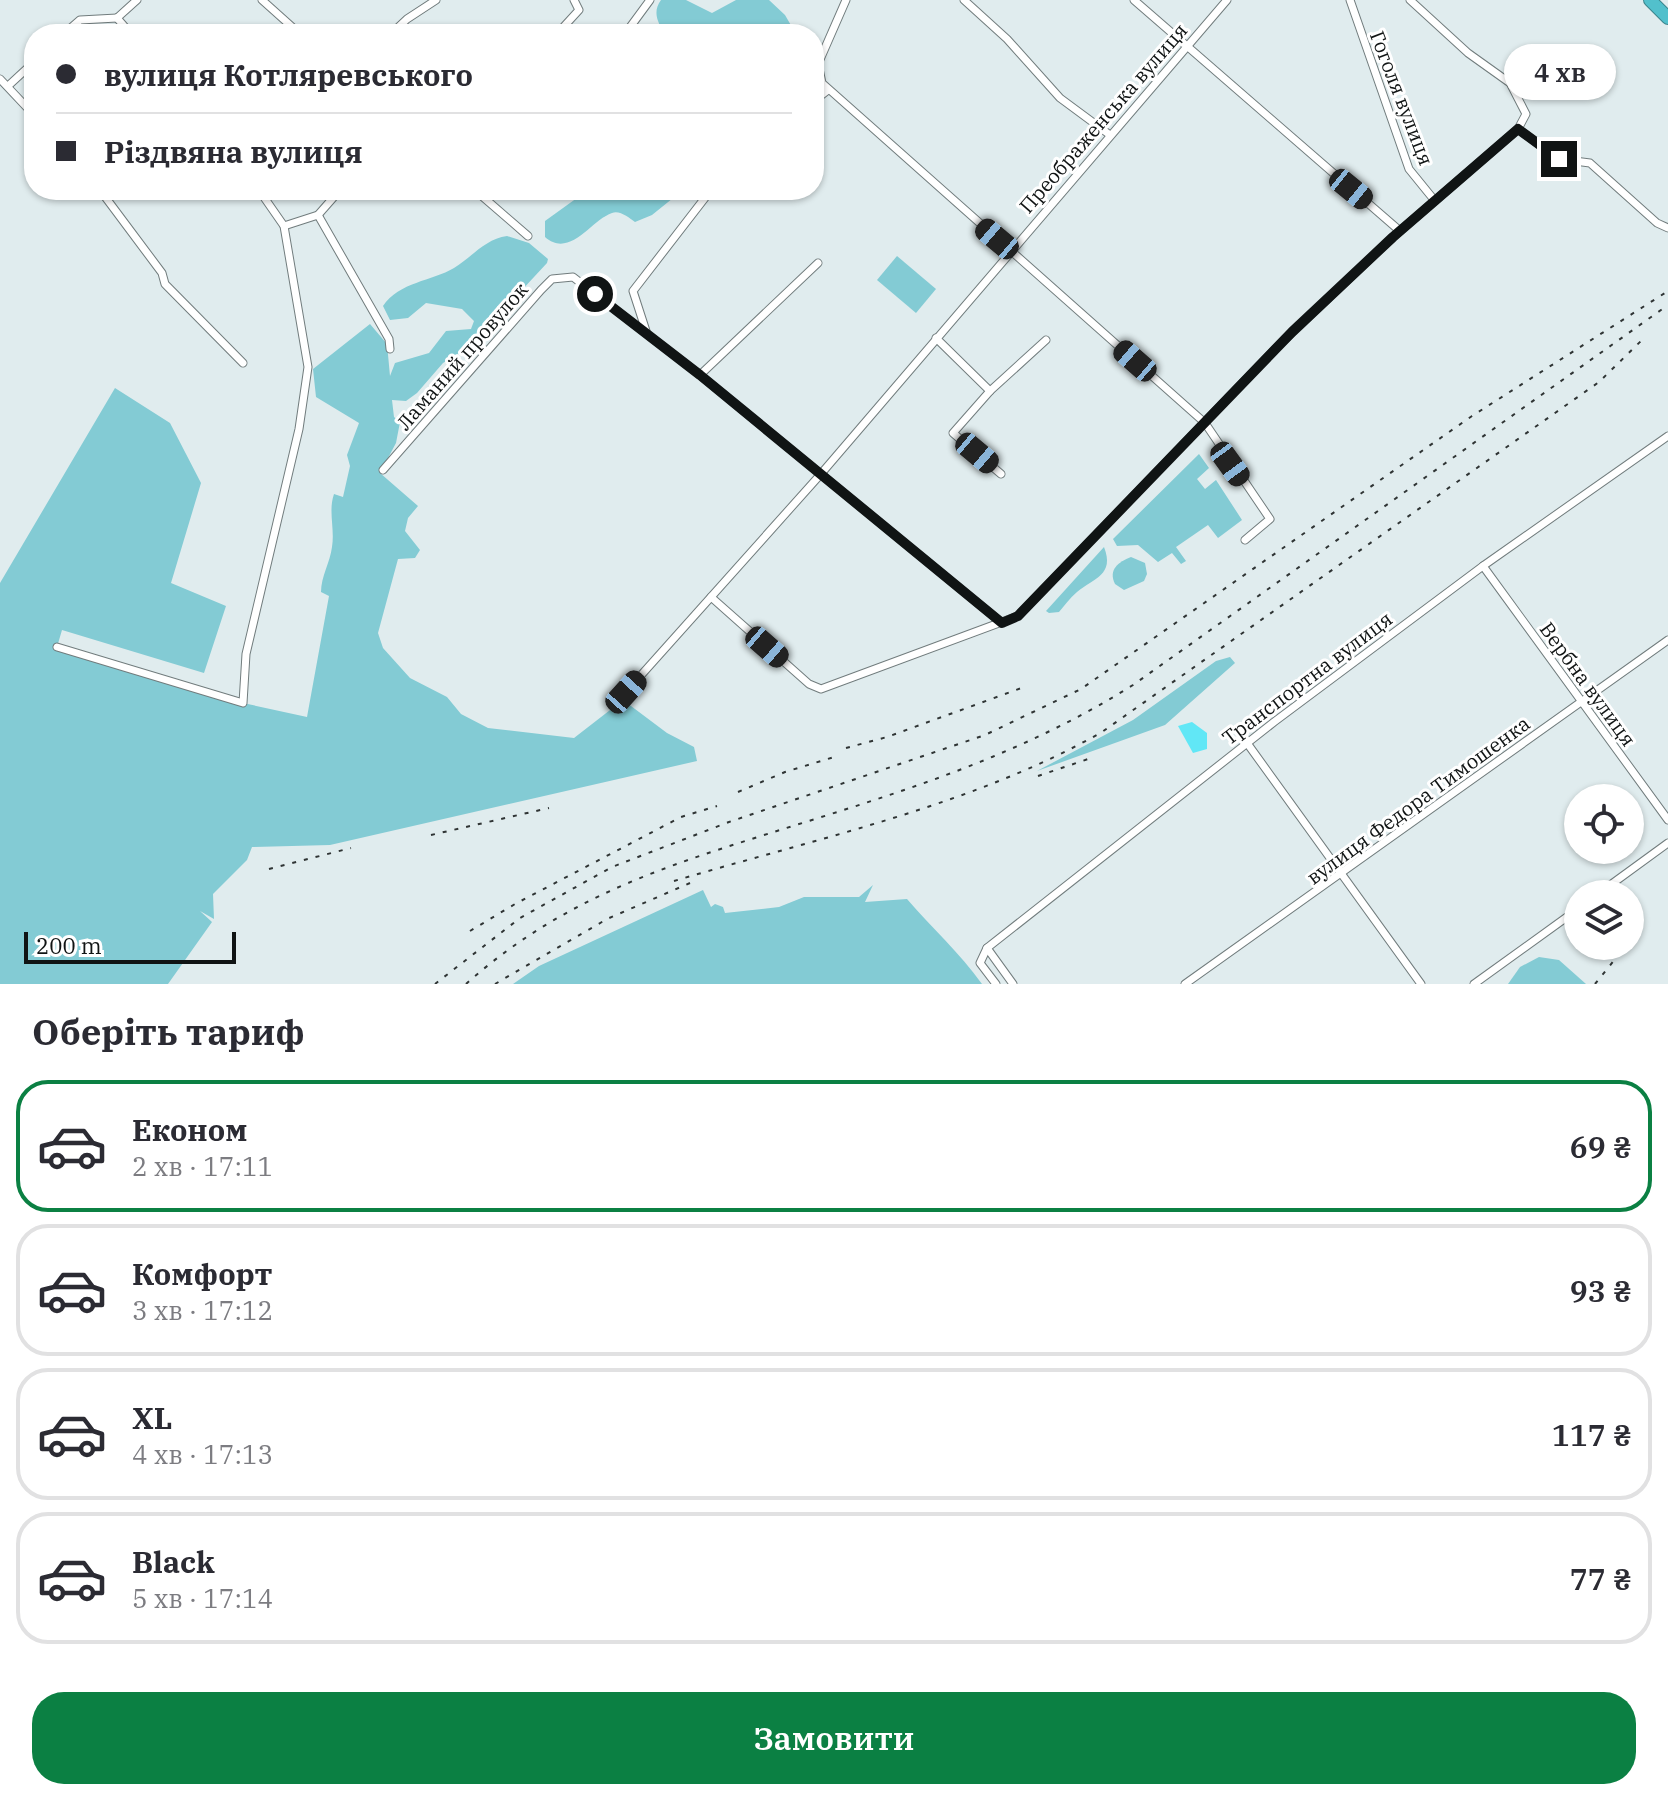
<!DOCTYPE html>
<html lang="uk">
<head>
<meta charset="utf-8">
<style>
	:root { --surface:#fff; --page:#f7f7f7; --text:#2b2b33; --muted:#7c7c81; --line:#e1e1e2; --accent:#0b8043 }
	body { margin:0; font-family:"IBM Plex Serif",serif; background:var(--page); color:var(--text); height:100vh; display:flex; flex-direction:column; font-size:30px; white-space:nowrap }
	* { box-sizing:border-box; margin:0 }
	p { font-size:26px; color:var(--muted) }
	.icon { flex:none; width:44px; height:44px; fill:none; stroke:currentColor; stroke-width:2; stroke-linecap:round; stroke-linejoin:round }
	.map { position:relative; height:984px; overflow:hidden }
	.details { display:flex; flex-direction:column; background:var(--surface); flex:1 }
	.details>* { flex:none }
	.banner { position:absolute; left:24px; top:24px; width:800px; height:176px; border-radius:32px; box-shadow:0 2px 6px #0004; display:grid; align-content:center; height:176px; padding:0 32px; background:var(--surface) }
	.fabs { position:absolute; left:1564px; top:784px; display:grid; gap:16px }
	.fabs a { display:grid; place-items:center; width:80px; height:80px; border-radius:50%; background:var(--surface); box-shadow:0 2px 6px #0004; font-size:40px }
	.scale { position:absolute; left:24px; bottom:20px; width:212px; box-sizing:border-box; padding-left:8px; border:4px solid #101414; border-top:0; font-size:22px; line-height:28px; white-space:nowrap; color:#101414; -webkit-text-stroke:6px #fff; paint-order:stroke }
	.end { position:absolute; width:36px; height:36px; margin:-18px; border:10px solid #101414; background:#fff; box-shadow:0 0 0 4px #fff }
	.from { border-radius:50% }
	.bubble { position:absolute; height:56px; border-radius:28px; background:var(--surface); box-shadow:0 2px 6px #0004; font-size:26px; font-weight:600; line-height:56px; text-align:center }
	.car { position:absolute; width:24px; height:48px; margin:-24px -12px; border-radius:10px; box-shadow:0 0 6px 2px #0007; background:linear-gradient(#222 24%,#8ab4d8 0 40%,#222 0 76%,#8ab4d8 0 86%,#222 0) }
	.banner b { display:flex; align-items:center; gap:28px; height:76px; font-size:30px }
	.banner b+b { border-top:2px solid var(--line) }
	.banner i { width:20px; height:20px; background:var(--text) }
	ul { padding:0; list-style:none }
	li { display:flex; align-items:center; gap:24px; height:132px; margin:0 16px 12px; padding:0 16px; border:4px solid var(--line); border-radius:32px }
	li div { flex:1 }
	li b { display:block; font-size:30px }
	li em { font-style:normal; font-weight:600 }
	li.on { border-color:var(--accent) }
	li>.icon { width:72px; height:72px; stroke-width:1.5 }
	h2 { padding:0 32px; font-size:36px; line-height:96px }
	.action { display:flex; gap:16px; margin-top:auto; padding:16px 32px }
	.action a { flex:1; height:92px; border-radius:32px; background:var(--accent); color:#fff; font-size:32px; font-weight:600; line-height:92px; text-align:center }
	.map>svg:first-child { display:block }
	.green { fill:#83cbd4 }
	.water { fill:#61e7f6 }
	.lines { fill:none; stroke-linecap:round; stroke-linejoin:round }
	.street-casing { stroke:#717c7d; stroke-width:9 }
	.highway-casing { stroke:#3b848c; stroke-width:14 }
	.street { stroke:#fff; stroke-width:7 }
	.highway { stroke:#52c0cc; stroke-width:12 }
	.rail { stroke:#2f3434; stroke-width:2; stroke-dasharray:4 8; stroke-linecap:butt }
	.route { stroke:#101414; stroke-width:10 }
	.labels { text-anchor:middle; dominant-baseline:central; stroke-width:6; stroke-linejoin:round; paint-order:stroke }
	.street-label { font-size:20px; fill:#101414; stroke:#fff }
</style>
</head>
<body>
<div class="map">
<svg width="1668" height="984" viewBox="0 0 1668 984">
	<rect width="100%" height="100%" fill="#e0ecee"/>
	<g class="green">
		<path d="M661,0H686L712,13L736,0H769L785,15L796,34H665C658,23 652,12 661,0Z"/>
		<path d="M588,190H683L652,215L635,222C629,218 620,210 612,213C591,220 570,259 545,237V221Z"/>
		<path d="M507,236L529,243L548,259L547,263L469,347L443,363L417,393L406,401L392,400L394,417L400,422L396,443L380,473L418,506L408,518L405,531L420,550L415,558L398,559L378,633L383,648L410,678L447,697L461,714L488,728L574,738L623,700L667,733L694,747L697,761L330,845L252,847L247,860L213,894L214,919L200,911L212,922L168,984H0V583L115,388L170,423L201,483L171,583L226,606L204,673L62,630L57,647L243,703L307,717L329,596L321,592C321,576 330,563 332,547C335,529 328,511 334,494L343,497L350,466L347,455L359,423L316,397L313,369L370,324L387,344L390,376L395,363L429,353L446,331L471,329L474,321L462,309L426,303L408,318L390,320L383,306C399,282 432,281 454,268C472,257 485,239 507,236Z"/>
		<path d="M897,256L936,289L916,313L877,280Z"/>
		<path d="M1199,454L1209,468L1197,479L1205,489L1216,480L1242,520L1218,538L1208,525L1176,547L1186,561L1181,564L1172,553L1158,562L1138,545L1117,546L1113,539Z"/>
		<path d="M1104,547C1115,575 1094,578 1077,592C1070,598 1064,606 1059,612L1049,613L1046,611Z"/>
		<path d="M1131,557L1145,563L1147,574L1144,581L1124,590L1115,584C1108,570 1118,562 1131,557Z"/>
		<path d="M1230,657L1235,663L1165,725L1037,771L1133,720L1216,661Z"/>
		<path d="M873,885L865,902L907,899C932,928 960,953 982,984H513L539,966L703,890L711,907L715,904L723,907L725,913L779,907L804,897H859Z"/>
		<path d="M1539,957L1559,960L1586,984H1508L1520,967Z"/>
	</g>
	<path class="water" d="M1192,722L1207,733V749L1193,753L1178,726Z"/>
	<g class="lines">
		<g class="street-casing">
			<g id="street">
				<path d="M262,0L300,34"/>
				<path d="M846,0L818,64L822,83L1205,423L1270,519L1245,540"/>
				<path d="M964,0L1007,39L1060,98L1110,135"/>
				<path d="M1134,0L1400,231"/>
				<path d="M1350,0L1409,169L1435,201"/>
				<path d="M117,18L137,0"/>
				<path d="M117,18L131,34"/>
				<path d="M64,34L80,20L117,18"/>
				<path d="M391,34L407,19L436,0"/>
				<path d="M557,34L579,10L574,0"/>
				<path d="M625,34L650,0"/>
				<path d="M0,79L34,115"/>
				<path d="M8,86L34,62"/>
				<path d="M814,101L828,90"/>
				<path d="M1518,129L1559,159L1590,163L1657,223L1668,228"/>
				<path d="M100,190L162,273L165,284L243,363"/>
				<path d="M475,190L528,236"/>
				<path d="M318,215L389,339L390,349"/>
				<path d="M284,226L318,215L340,190"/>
				<path d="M646,331L633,291L711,190"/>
				<path d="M936,338L990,391"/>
				<path d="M700,375L818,263"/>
				<path d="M383,470L541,290L552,279L573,277L700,375L1002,623"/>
				<path d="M1001,474L953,433L990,391L1046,340"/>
				<path d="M1483,566L1668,820"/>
				<path d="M711,597L809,684L821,689L1018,616L1273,351L1393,237L1518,129L1526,114L1510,83L1468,53L1410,0"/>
				<path d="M57,647L243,703L246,654L299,429L308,367L284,226L259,190"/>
				<path d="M626,692L820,475L1227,0"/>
				<path d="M1247,743L1421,984"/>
				<path d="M1598,894L1668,843"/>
				<path d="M987,948L1013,984"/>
				<path d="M996,984L980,963L987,948L1274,722L1483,566L1668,436"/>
				<path d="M1185,984L1668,640"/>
				<path d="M1474,984L1578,909"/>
			</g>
		</g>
		<g class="highway-casing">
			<path id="highway" d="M1650,0L1668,18"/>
		</g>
		<use href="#street" class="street"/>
		<use href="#highway" class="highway"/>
		<g class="rail">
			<path d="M846,748L887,737L1027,686"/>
			<path d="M1038,776L1094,757"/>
			<path d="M738,792L785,772L834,757"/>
			<path d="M431,835L549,808"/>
			<path d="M269,869L351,848"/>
			<path d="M674,881C815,839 974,805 1102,732L1599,382L1643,339"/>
			<path d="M470,931L515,904L681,817L717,806"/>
			<path d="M435,984L520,918L612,867L729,822L985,735L1081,689L1472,416L1668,291"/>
			<path d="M466,984C571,890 686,860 815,819C927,784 1033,748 1133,685L1668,305"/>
			<path d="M495,984L607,919L690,883"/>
			<path d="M1595,984L1616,958"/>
		</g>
	</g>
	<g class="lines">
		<path class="route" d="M595,294L700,375L1002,623L1018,616L1292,332L1393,237L1518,129L1559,159"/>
	</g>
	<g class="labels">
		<g class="street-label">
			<text transform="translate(1402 98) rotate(69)">Гоголя вулиця</text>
			<text transform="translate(1103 118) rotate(-49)">Преображенська вулиця</text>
			<text transform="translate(462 356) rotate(-49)">Ламаний провулок</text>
			<text transform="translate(1307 678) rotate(-37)">Транспортна вулиця</text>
			<text transform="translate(1588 684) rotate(54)">Вербна вулиця</text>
			<text transform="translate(1418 800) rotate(-36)">вулиця Федора Тимошенка</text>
		</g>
	</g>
</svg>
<div class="fabs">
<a><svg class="icon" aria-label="locate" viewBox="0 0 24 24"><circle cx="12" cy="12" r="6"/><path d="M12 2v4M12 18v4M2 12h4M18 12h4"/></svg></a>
<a><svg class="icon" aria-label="layers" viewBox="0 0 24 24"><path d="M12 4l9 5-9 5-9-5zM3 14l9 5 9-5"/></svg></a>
</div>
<div class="scale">200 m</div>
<i class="end from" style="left:595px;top:294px"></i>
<i class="end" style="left:1559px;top:159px"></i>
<div class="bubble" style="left:1504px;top:44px;width:112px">4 хв</div>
<i class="car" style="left:1351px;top:189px;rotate:129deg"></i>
<i class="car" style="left:997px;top:239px;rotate:310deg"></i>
<i class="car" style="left:1135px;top:361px;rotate:311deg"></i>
<i class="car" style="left:977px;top:453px;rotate:130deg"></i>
<i class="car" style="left:1230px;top:464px;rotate:144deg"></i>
<i class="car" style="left:767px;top:647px;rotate:131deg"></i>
<i class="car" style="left:626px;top:692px;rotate:42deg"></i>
<div class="banner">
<b><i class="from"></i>вулиця Котляревського</b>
<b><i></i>Різдвяна вулиця</b>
</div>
</div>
<section class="details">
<h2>Оберіть тариф</h2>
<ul>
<li class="on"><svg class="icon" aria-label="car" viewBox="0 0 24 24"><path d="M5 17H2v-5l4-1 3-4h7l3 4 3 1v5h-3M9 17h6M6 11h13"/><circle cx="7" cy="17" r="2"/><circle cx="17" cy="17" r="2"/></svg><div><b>Економ</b><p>2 хв · 17:11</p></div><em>69 ₴</em></li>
<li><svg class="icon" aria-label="car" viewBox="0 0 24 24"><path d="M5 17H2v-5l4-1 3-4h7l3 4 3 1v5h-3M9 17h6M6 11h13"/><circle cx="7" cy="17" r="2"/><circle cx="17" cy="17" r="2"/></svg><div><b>Комфорт</b><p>3 хв · 17:12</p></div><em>93 ₴</em></li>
<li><svg class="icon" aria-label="car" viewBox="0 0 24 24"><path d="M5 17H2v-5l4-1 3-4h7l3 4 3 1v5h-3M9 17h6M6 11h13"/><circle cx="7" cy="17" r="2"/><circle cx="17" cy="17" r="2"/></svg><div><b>XL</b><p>4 хв · 17:13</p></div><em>117 ₴</em></li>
<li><svg class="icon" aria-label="car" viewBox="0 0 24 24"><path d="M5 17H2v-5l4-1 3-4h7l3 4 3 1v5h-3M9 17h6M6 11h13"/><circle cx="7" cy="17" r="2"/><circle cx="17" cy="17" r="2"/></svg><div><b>Black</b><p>5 хв · 17:14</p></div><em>77 ₴</em></li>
</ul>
<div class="action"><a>Замовити</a></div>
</section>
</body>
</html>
